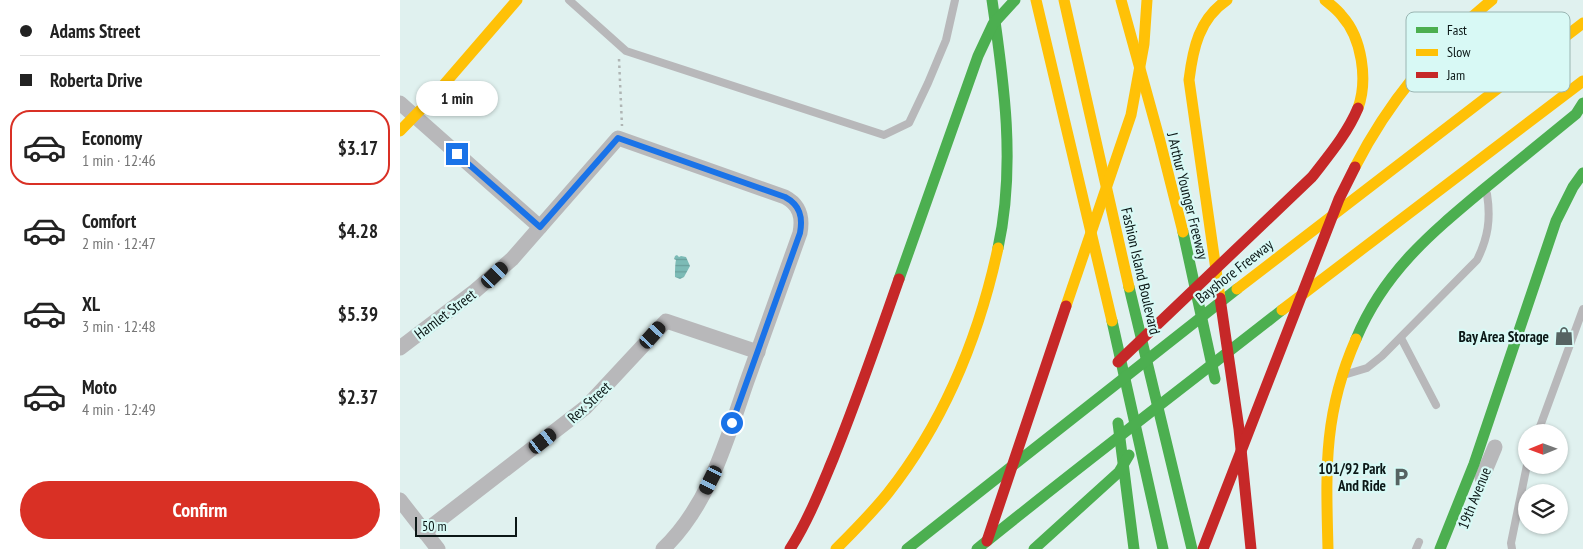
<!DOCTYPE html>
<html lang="en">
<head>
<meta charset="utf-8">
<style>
	:root { --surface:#fff; --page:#f6f6f6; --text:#222; --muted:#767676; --line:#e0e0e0; --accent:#d93025 }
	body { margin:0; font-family:"PT Sans Narrow",sans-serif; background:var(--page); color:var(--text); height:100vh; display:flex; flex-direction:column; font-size:19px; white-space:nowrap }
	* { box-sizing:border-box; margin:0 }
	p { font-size:16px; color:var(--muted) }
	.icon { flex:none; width:28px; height:28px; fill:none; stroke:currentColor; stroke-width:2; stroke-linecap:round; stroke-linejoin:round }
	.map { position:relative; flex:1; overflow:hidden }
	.drawer { display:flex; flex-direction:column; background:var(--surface); width:400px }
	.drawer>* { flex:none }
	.hud { display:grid; align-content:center; height:110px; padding:0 20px; background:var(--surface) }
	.needle { width:32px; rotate:269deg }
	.tools { position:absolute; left:1118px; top:424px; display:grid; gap:10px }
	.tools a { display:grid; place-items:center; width:50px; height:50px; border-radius:50%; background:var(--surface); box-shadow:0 1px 4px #0004; font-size:25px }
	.scale { position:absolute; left:15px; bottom:12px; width:102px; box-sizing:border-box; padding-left:5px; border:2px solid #0b1716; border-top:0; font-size:14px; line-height:18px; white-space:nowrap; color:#0b1716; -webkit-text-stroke:4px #d8f9f5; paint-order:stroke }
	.end { position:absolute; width:22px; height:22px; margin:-11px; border:6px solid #1a73e8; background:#fff; box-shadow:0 0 0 2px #fff }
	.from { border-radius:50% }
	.bubble { position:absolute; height:35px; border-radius:18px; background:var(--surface); box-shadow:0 1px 4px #0004; font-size:16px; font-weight:800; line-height:35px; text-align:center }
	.car { position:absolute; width:15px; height:30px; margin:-15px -8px; border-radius:6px; box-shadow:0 0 4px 1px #0007; background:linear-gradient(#222 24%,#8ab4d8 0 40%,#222 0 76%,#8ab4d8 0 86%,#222 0) }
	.hud b { display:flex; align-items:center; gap:18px; height:48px; font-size:19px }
	.hud b+b { border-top:1px solid var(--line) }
	.hud i { width:12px; height:12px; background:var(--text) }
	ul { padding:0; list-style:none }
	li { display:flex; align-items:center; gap:15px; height:75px; margin:0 10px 8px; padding:0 10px; border:2px solid transparent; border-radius:20px }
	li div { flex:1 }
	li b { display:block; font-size:19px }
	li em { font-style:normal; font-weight:800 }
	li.on { border-color:var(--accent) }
	li>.icon { width:45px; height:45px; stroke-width:1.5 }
	.button { display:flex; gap:10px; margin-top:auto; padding:10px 20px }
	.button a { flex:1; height:58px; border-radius:30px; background:var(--accent); color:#fff; font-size:20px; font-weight:800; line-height:58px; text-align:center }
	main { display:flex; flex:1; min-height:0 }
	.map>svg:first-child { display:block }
	.water { fill:url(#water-rules) }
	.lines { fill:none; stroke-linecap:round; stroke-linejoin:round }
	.path { stroke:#afb5b4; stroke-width:2.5; stroke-dasharray:2.5 4; stroke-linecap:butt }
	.lane { stroke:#b8b8ba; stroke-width:8 }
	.street { stroke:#b8b8ba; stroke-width:15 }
	.fast { stroke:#4caf50; stroke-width:11 }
	.slow { stroke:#ffc107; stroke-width:11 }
	.jam { stroke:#c62828; stroke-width:11 }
	.route { stroke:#1a73e8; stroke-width:6 }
	.labels { text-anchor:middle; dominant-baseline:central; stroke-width:4.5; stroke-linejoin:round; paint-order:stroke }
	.street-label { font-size:15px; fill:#0b1716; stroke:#d8f9f5 }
	.poi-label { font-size:15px; font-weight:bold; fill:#0b1716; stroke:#d8f9f5; text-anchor:end }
	.key { fill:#d8f9f5; stroke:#9ab5b2; stroke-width:1 }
	.key-label { font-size:14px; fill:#0b1716 }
</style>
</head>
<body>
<main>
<section class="drawer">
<div class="hud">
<b><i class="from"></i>Adams Street</b>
<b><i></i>Roberta Drive</b>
</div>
<ul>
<li class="on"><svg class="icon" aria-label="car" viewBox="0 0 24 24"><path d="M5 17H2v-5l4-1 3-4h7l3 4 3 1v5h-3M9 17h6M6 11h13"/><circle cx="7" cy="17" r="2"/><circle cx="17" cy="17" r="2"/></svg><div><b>Economy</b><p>1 min · 12:46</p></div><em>$3.17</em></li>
<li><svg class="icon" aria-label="car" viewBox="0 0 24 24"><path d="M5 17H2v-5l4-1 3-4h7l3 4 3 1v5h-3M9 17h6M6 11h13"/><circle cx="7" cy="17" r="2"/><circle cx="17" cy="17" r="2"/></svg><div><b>Comfort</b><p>2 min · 12:47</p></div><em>$4.28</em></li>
<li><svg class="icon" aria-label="car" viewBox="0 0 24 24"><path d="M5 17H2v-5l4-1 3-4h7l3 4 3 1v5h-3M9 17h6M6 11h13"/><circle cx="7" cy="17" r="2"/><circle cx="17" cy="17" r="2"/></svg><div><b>XL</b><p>3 min · 12:48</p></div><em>$5.39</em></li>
<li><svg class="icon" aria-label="car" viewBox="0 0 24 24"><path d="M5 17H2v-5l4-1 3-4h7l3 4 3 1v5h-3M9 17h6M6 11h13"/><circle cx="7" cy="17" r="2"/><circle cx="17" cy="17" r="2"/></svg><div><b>Moto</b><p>4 min · 12:49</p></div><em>$2.37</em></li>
</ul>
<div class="button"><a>Confirm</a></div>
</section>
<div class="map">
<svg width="1183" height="549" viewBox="0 0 1183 549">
	<defs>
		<pattern id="water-rules" width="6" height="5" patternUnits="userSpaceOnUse" patternTransform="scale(1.25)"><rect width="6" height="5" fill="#7cbbb6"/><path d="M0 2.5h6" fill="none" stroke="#6aa09c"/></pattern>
	</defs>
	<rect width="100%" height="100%" fill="#e0f1ef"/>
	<path class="water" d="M277,255L279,257L281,256L286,257L290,266L284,277L280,279L275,277C275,274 275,263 276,260L274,259L275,256Z"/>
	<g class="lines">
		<path class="path" d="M219,59L222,126"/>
		<g class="lane">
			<path d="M169,0L226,51L484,135L509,123L528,83L546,40L555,0"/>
			<path d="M1001,338L1036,405"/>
			<path d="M947,374L967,368L982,356L1077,260C1088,238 1091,219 1087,194"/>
			<path d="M1138,432L1183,309"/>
			<path d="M1016,549L1019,542"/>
			<path d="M1112,549L1111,543L1127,465"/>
		</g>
		<g class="street">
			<path d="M0,103L140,227"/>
			<path d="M0,348L75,291L112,259L218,138L385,197C400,205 403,217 400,233C382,283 364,333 346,384C326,442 309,505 263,549"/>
			<path d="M1082,478L1095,447"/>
			<path d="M0,500L38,549"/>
			<path d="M24,532L186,407L266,321L358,352"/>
		</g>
		<g class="fast">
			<path d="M592,0C604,82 616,166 598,248"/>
			<path d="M783,232L815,379"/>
			<path d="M499,279L578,56L593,24L615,0"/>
			<path d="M729,287L792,549"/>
			<path d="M712,321L763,549"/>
			<path d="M956,339C984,272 1030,234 1084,189C1115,164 1145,139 1176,114L1183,103"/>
			<path d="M718,423L734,549"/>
			<path d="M507,549L837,289"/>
			<path d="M577,549C677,468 780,390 882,310"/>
			<path d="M634,549L719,472L729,455"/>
			<path d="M1040,549L1074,464L1156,221L1173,187L1183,173"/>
		</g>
		<g class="slow">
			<path d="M636,0L712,321"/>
			<path d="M664,0L729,287"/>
			<path d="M721,0L760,141L783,232"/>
			<path d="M925,0C931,5 938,10 942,16C962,38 968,80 958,108"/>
			<path d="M0,131L34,96L117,0"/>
			<path d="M955,167C989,101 1034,46 1092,0"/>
			<path d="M837,289L1183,23"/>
			<path d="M820,298L789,80C793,48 799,19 827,0"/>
			<path d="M666,306L731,115L744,44L747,0"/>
			<path d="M882,310L1183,81"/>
			<path d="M436,549C454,531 472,513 488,493C544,422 579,336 598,248"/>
			<path d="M928,549C926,470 923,414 956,339"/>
		</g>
		<g class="jam">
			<path d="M820,298L839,429L851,549"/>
			<path d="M718,362L912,177C929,155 947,134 958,108"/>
			<path d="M587,541L666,306"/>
			<path d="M390,549C408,521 420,490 433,459C457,400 478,339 499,279"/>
			<path d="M803,549L939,199L955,167"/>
		</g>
	</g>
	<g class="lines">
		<path class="route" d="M57,154L140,227L218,138L385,197C400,205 403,217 400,233L332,423"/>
	</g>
	<defs>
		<g id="shop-bare" transform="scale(1.5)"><path d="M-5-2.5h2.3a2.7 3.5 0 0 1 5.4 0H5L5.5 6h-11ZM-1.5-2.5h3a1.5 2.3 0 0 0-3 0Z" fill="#566362" stroke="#d8f9f5" stroke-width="2.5" paint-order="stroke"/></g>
		<g id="parking-bare" transform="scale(1.5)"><path d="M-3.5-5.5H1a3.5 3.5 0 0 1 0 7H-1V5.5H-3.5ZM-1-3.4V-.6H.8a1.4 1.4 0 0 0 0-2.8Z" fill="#566362" stroke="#d8f9f5" stroke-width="2.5" paint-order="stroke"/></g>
	</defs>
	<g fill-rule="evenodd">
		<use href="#shop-bare" x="1164" y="336"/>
		<use href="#parking-bare" x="1001" y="477"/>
	</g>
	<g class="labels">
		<g class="street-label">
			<text transform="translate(788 196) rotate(76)">J Arthur Younger Freeway</text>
			<text transform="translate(741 271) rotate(77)">Fashion Island Boulevard</text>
			<text transform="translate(834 271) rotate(-38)">Bayshore Freeway</text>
			<text transform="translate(45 314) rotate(-37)">Hamlet Street</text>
			<text transform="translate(189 402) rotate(-43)">Rex Street</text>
			<text transform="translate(1074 498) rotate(-68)">19th Avenue</text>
		</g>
		<g class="poi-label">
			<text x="1149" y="336">Bay Area Storage</text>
			<text x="986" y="468">101/92 Park<tspan x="986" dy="17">And Ride</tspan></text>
		</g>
	</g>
	<rect x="1006" y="12" width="164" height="80" rx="8" class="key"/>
	<rect x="1016" y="27" width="22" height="6" fill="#4caf50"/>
	<rect x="1016" y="49" width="22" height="7" fill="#ffc107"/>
	<rect x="1016" y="72" width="22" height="6" fill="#c62828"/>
	<g class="key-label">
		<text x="1047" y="35">Fast</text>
		<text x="1047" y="57">Slow</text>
		<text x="1047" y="80">Jam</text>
	</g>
</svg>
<div class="tools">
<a><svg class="needle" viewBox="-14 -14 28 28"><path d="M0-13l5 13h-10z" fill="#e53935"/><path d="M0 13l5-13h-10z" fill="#767676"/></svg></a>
<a><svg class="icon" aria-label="layers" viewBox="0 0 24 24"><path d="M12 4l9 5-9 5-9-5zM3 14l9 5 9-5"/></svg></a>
</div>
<div class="scale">50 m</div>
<i class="end from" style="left:332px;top:423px"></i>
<i class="end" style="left:57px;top:154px"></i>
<div class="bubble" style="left:16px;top:81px;width:82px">1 min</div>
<i class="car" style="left:95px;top:275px;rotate:46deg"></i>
<i class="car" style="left:253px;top:335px;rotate:42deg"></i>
<i class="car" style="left:143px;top:441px;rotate:52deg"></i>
<i class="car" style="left:311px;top:480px;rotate:207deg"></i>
</div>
</main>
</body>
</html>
